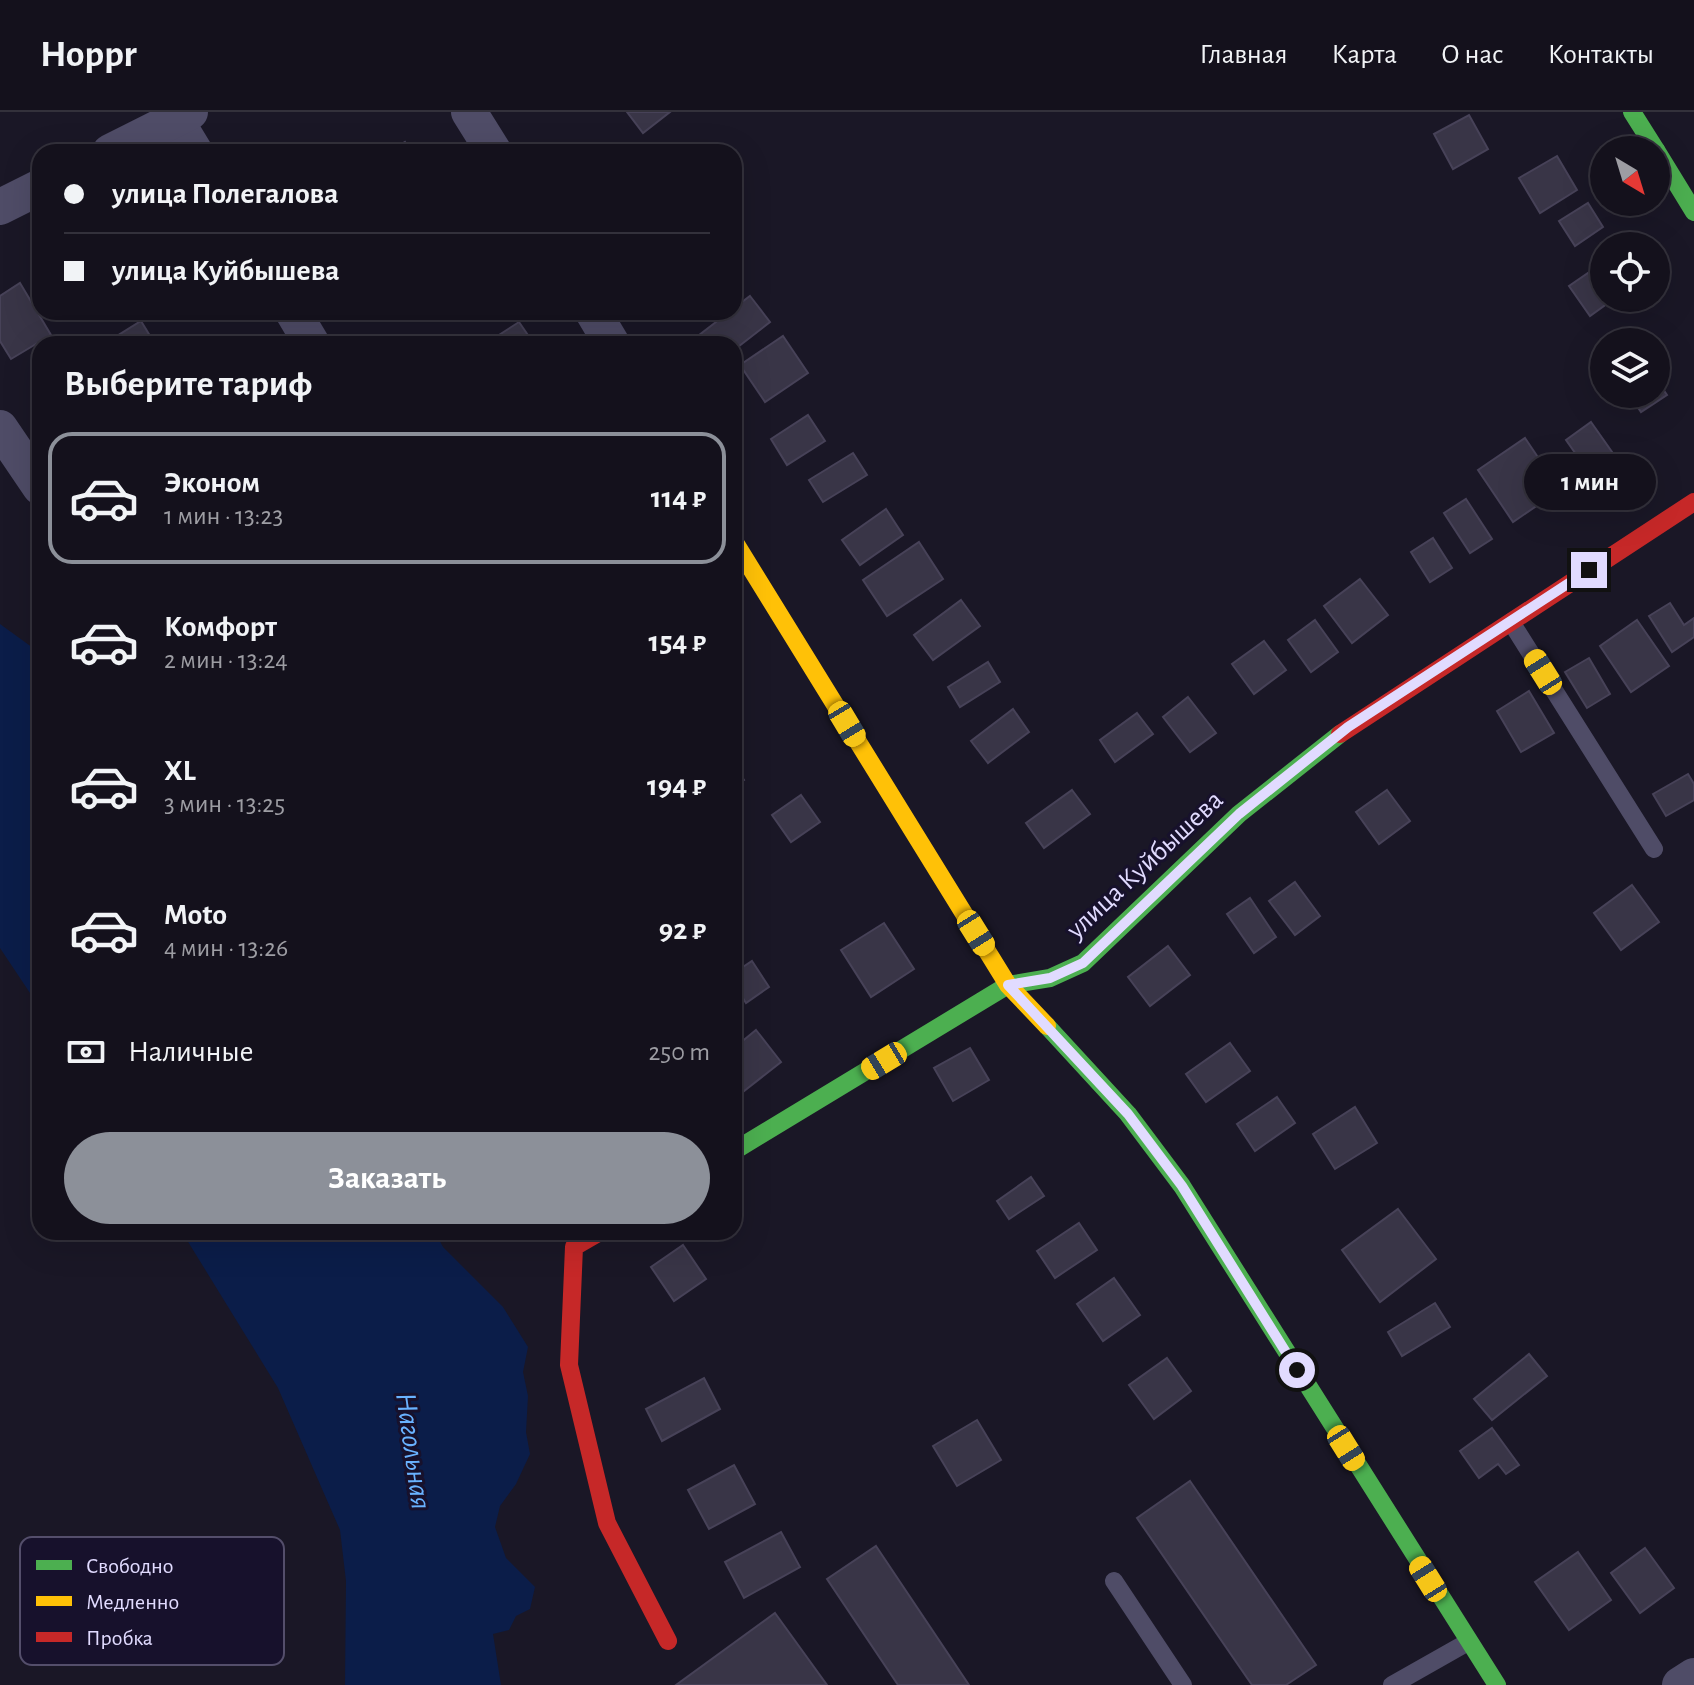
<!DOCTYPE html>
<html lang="ru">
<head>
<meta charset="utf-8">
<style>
	:root { --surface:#14111c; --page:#211f29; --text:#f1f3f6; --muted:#9d9da3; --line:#33313b; --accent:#8c9099 }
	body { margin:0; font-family:"Alegreya Sans",sans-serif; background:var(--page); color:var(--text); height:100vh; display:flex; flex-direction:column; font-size:30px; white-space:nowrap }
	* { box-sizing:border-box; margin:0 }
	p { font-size:26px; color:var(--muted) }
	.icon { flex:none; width:44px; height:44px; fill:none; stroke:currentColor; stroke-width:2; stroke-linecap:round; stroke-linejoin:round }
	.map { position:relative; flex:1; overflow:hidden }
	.side { position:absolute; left:32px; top:224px; width:710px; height:904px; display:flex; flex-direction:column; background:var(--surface); border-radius:24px; box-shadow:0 8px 32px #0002,0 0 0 2px var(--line) }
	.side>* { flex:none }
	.guide { position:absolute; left:32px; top:32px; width:710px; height:176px; border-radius:24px; box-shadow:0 8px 32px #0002,0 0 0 2px var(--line); display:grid; align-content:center; height:176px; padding:0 32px; background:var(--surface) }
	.needle { width:52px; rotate:142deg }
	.buttons { position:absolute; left:1590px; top:24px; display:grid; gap:16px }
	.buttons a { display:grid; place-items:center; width:80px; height:80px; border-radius:50%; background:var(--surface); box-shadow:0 8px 32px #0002,0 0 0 2px var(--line); font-size:40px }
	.end { position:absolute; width:36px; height:36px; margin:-18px; border:10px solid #e1dbff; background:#111; box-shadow:0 0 0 4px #111 }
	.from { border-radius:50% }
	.bubble { position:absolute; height:56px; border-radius:28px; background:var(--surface); box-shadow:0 8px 32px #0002,0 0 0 2px var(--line); font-size:26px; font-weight:700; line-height:56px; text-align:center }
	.car { position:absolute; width:24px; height:48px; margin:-24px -12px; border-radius:10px; box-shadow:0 0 6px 2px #0007; background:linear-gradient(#f5c518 24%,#345 0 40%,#f5c518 0 76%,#345 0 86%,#f5c518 0) }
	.guide b { display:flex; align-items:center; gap:28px; height:76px; font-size:30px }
	.guide b+b { border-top:2px solid var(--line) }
	.guide i { width:20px; height:20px; background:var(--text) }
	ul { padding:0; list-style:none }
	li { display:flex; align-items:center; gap:24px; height:132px; margin:0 16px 12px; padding:0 16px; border:4px solid transparent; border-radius:24px }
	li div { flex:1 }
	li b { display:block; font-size:30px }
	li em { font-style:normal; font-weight:700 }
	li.current { border-color:var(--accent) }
	li>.icon { width:72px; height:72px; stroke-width:1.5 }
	h2 { padding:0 32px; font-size:36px; line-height:96px }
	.pay { display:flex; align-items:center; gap:20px; height:88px; padding:0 32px; font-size:30px }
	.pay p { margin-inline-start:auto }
	.action { display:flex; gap:16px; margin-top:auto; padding:16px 32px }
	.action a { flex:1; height:92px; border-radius:48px; background:var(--accent); color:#fff; font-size:32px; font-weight:700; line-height:92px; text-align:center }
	header { display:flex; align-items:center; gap:48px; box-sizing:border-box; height:112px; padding:0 40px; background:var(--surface); border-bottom:2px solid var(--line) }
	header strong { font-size:38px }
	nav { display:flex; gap:44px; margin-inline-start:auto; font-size:28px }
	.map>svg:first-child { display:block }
	.water { fill:#0b1d49 }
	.building { fill:#393547; stroke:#474258; stroke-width:2 }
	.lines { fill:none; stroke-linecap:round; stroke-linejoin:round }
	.lane { stroke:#4f4c67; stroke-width:18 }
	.street { stroke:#4f4c67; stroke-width:36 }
	.fast { stroke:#4caf50; stroke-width:18 }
	.slow { stroke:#ffc107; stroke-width:18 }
	.jam { stroke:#c62828; stroke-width:18 }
	.route { stroke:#e1dbff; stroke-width:10 }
	.labels { text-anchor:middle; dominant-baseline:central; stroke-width:6; stroke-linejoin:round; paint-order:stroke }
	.street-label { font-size:28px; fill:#e1dbff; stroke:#17112c }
	.water-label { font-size:30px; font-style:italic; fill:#69b2ff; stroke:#17112c }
	.key { fill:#17112c; stroke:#544e6b; stroke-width:2 }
	.key-label { font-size:22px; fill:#e1dbff }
</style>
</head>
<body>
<header>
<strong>Hoppr</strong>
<nav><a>Главная</a><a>Карта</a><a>О нас</a><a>Контакты</a></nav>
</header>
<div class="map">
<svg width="1694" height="1573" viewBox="0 0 1694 1573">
	<rect width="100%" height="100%" fill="#1a1726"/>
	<g class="water">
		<path d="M0,512L40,541V896L0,836Z"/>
		<path d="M182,1120H435L443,1135L503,1195L528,1235L523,1260L528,1284L526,1320L530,1342L516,1372L500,1394L495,1415L506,1446L535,1475L530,1497L516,1504L509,1518L493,1522L501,1573H345L346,1469L340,1418L278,1276Z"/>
	</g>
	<g class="building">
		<path d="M627,0H670L643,21Z"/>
		<path d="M1469,3L1488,37L1453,57L1434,22Z"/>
		<path d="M405,30L411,40H389Z"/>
		<path d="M1557,44L1577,78L1540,101L1519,66Z"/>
		<path d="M1588,91L1603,115L1575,134L1559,109Z"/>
		<path d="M1604,150V186H1615L1590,204L1569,174Z"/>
		<path d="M20,171L51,223L11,247L0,229V184Z"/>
		<path d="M750,184L770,210L734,238V232H698L694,227L729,200H734V196Z"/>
		<path d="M141,209L155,232H104Z"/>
		<path d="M519,210L534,232H485Z"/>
		<path d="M783,224L808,261L765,290L740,253Z"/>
		<path d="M1656,267L1667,283L1641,300L1629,282H1656Z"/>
		<path d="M808,303L825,329L787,353L771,327Z"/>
		<path d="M1591,310L1617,347L1592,365L1566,328Z"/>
		<path d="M1525,326L1560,378L1513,410L1478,358Z"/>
		<path d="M853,341L867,363L823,390L809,368Z"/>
		<path d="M1466,387L1492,427L1470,441L1444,401Z"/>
		<path d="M886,397L903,423L860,453L842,428Z"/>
		<path d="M1433,426L1452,456L1430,470L1411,440Z"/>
		<path d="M919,430L943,467L887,504L863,468Z"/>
		<path d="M1360,467L1388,503L1352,531L1324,494Z"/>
		<path d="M961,488L980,514L933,548L914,523Z"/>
		<path d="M1670,491L1684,513L1694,506V525L1672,540L1649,504Z"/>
		<path d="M1315,508L1338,540L1311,560L1288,528Z"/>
		<path d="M1637,508L1669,554L1631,580L1600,534Z"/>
		<path d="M1264,529L1286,558L1254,582L1232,552Z"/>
		<path d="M1589,546L1610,582L1587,596L1565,560Z"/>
		<path d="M988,550L1000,570L960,595L948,575Z"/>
		<path d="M1529,579L1554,621L1521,640L1497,599Z"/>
		<path d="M1188,585L1216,621L1190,640L1163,605Z"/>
		<path d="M1013,597L1029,620L988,651L971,629Z"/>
		<path d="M1137,601L1153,622L1115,650L1100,628Z"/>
		<path d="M734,653L744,668L734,675Z"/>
		<path d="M1688,662L1694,672V688L1666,704L1653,682Z"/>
		<path d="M1072,678L1090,702L1044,736L1026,711Z"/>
		<path d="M1387,678L1410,709L1379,732L1356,700Z"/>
		<path d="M801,683L820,710L791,730L772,703Z"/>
		<path d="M1295,770L1320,804L1295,823L1269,789Z"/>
		<path d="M1632,773L1659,810L1621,838L1594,801Z"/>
		<path d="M1250,786L1276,825L1254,841L1227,802Z"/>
		<path d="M884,811L914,857L871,885L841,838Z"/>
		<path d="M1168,834L1190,863L1150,894L1128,865Z"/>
		<path d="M752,849L769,875L746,891L734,872V861Z"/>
		<path d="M756,918L781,950L734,987V936Z"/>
		<path d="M1230,931L1250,959L1206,990L1186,962Z"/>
		<path d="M970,936L989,968L953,989L934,956Z"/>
		<path d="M1277,985L1295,1011L1255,1039L1237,1012Z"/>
		<path d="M1355,995L1377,1031L1335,1057L1313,1022Z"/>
		<path d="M1031,1065L1044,1084L1009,1107L997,1089Z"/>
		<path d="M1398,1097L1436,1147L1380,1190L1342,1138Z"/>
		<path d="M1079,1111L1097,1138L1055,1166L1037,1139Z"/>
		<path d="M683,1133L706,1167L674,1189L651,1155Z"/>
		<path d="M1114,1166L1140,1203L1103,1229L1077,1192Z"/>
		<path d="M1435,1191L1450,1215L1402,1244L1388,1220Z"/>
		<path d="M1529,1242L1547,1264L1492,1308L1474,1287Z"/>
		<path d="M1167,1246L1191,1279L1154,1307L1129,1273Z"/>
		<path d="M704,1266L720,1297L662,1329L646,1297Z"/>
		<path d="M977,1308L1001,1348L957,1374L933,1334Z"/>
		<path d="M1492,1316L1519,1353L1506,1362L1498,1352L1479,1366L1460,1339Z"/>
		<path d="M734,1353L755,1392L709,1417L688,1378Z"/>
		<path d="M1190,1369L1316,1553L1286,1573H1252L1137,1406Z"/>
		<path d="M781,1420L800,1455L744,1486L725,1450Z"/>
		<path d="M876,1434L969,1573H898L827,1467Z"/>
		<path d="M1645,1436L1674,1476L1640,1501L1611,1461Z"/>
		<path d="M1578,1440L1611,1488L1569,1518L1535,1470Z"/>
		<path d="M775,1501L827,1573H676Z"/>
	</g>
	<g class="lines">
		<g class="lane">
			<path d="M1511,510L1654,737"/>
			<path d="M1114,1469L1183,1573"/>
			<path d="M1392,1573L1468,1530"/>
		</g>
		<g class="street">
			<path d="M469,0L494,40"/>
			<path d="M175,7L195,40"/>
			<path d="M110,40L190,0"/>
			<path d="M0,95L40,75"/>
			<path d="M293,200L312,232"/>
			<path d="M593,200L612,232"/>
			<path d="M0,316L40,375"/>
			<path d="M1680,1573L1694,1564"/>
		</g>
		<g class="fast">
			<path d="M1632,0L1656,38"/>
			<path d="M1656,38L1694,100"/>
			<path d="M1047,914L1128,1002L1182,1074L1497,1573"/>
			<path d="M734,1039L1008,873L1050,866L1083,851L1239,702L1340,622"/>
		</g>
		<path class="slow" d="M734,429L1008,873L1047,914"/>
		<g class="jam">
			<path d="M1340,622L1694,390"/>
			<path d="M600,1120L574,1135L569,1253L607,1411L668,1529"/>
		</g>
	</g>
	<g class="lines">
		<path class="route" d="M1297,1258L1182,1074L1128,1002L1008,873L1050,866L1083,851L1239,702L1348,615L1589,458"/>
	</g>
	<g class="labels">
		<g class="street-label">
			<text transform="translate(1145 753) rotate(-43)">улица Куйбышева</text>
		</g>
		<g class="water-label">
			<text transform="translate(413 1339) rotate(82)">Нагольная</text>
		</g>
	</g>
	<rect x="20" y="1425" width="264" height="128" rx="12" class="key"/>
	<rect x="36" y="1448" width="36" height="10" fill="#4caf50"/>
	<rect x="36" y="1484" width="36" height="10" fill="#ffc107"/>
	<rect x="36" y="1520" width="36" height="10" fill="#c62828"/>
	<g class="key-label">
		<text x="86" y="1461">Свободно</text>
		<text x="86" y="1497">Медленно</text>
		<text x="86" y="1533">Пробка</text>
	</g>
</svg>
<div class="buttons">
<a><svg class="needle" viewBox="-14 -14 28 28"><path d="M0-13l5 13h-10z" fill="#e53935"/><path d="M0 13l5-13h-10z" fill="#9d9da3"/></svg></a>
<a><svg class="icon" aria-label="locate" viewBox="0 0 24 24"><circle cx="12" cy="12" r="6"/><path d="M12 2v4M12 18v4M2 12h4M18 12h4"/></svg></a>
<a><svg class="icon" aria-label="layers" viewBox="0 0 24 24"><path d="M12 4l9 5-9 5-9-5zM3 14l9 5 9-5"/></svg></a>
</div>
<i class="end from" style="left:1297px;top:1258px"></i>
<i class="end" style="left:1589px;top:458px"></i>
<div class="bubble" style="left:1524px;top:342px;width:132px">1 мин</div>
<i class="car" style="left:1543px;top:560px;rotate:328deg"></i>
<i class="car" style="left:847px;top:612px;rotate:149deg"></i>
<i class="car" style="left:976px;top:821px;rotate:148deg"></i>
<i class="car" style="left:884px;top:949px;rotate:239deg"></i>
<i class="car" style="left:1346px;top:1336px;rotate:148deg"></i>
<i class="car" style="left:1428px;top:1467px;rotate:328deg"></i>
<div class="guide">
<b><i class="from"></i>улица Полегалова</b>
<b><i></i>улица Куйбышева</b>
</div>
<section class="side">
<h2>Выберите тариф</h2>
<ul>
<li class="current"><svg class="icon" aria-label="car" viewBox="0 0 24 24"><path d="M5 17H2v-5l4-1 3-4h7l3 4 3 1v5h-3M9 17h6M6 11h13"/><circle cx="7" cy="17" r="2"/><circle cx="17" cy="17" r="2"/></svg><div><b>Эконом</b><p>1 мин · 13:23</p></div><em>114 ₽</em></li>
<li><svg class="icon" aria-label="car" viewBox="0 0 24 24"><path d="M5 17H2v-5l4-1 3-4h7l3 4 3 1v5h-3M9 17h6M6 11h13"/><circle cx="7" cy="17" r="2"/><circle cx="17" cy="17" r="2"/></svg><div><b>Комфорт</b><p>2 мин · 13:24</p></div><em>154 ₽</em></li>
<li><svg class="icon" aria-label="car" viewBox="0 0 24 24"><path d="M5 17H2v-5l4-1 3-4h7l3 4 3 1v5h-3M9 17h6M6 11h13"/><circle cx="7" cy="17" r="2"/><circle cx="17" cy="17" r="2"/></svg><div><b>XL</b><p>3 мин · 13:25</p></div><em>194 ₽</em></li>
<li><svg class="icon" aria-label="car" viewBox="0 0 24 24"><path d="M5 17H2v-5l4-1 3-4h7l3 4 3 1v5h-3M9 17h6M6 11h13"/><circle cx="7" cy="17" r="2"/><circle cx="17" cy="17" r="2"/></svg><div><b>Moto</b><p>4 мин · 13:26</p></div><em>92 ₽</em></li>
</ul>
<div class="pay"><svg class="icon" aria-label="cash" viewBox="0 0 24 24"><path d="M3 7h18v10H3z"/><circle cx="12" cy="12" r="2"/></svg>Наличные<p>250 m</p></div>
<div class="action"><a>Заказать</a></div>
</section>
</div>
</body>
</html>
